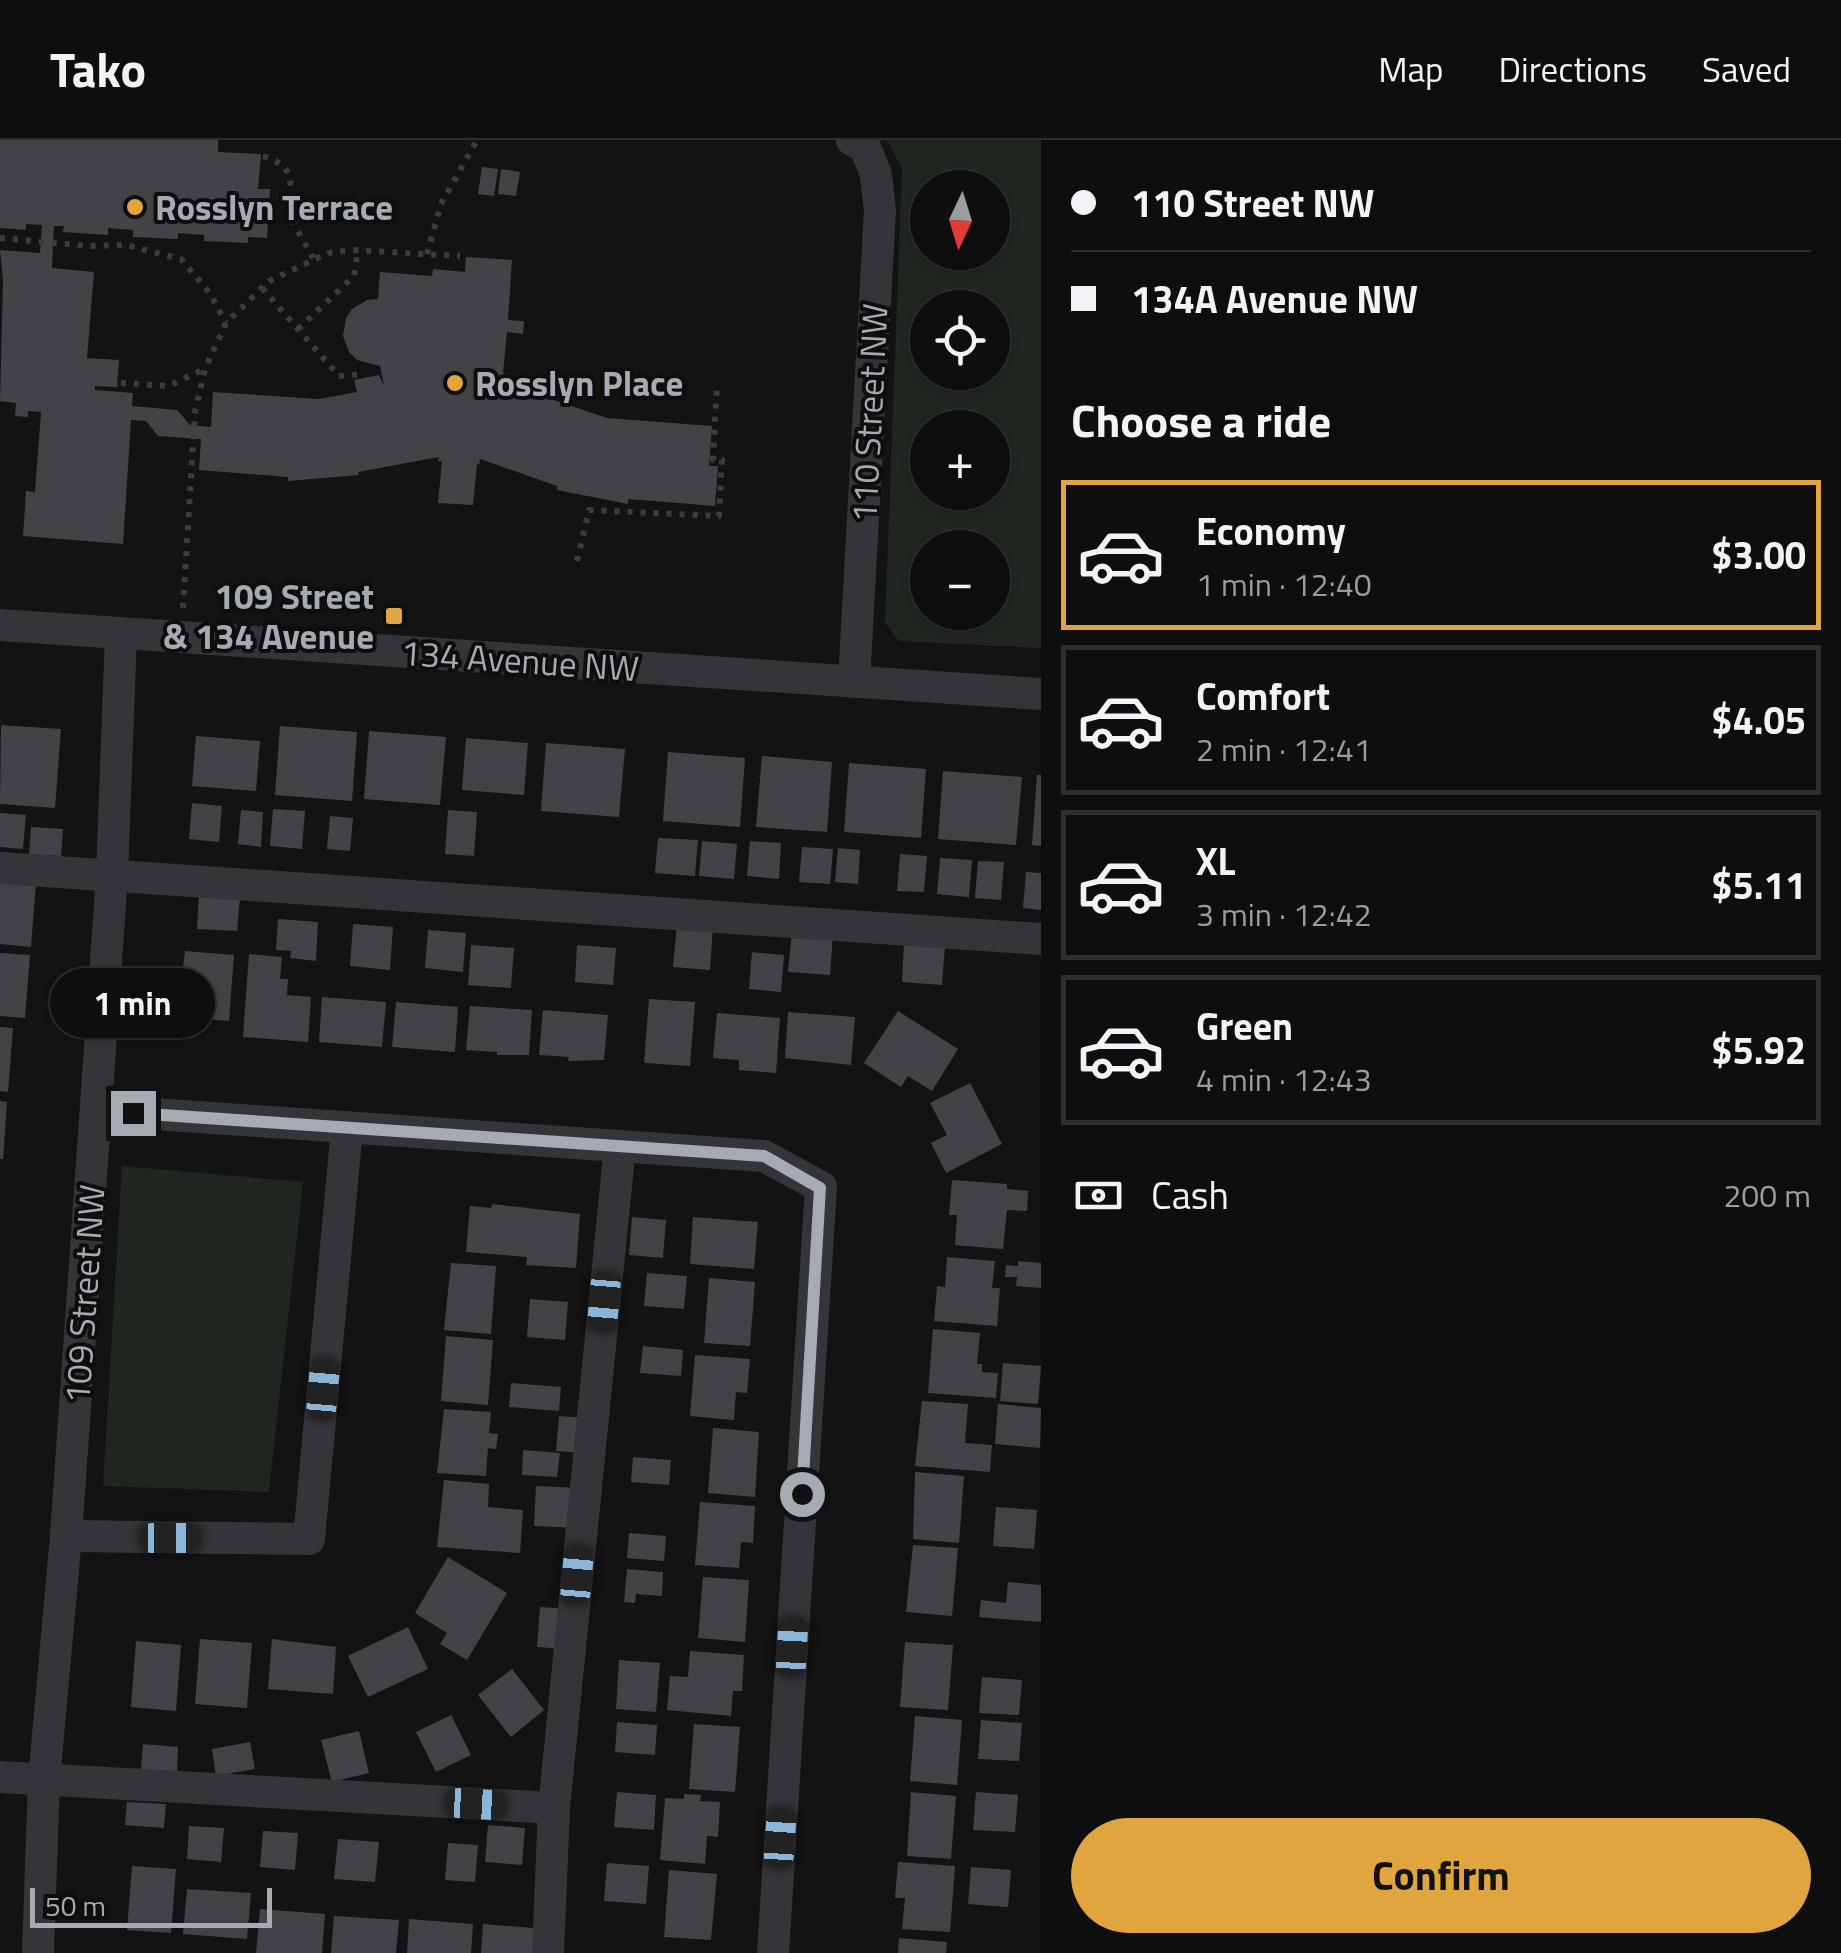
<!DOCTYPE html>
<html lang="en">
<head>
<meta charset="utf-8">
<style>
	:root { --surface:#0e0e0f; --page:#171718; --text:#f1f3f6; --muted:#9b9c9e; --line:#2e2e2f; --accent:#e0a53f }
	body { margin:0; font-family:"Titillium Web",sans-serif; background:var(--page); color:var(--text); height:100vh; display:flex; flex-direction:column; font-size:38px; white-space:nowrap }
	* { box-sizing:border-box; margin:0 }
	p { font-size:32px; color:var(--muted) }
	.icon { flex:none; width:55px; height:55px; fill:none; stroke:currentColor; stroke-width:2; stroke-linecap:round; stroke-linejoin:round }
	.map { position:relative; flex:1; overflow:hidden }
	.drawer { display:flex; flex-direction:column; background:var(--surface); width:800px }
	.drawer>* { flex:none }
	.banner { display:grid; align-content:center; height:220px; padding:0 30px; background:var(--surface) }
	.needle { width:65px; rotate:184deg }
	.tools { position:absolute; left:910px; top:30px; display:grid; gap:20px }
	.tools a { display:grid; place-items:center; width:100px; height:100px; border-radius:50%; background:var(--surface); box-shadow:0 2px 8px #0004,0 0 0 2px var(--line); font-size:50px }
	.scale { position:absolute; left:30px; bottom:25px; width:242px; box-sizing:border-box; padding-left:10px; border:5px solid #a5aab3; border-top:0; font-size:28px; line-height:35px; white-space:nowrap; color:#a5aab3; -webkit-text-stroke:8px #0e0e0f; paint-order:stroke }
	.end { position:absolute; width:45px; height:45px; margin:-22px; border:12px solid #a5aab3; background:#111; box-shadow:0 0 0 5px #111 }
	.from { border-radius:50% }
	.bubble { position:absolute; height:70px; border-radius:35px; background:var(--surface); box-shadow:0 2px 8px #0004,0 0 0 2px var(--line); font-size:32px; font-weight:700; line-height:70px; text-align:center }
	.car { position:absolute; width:30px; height:60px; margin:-30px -15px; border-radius:12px; box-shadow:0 0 8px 2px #0007; background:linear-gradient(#222 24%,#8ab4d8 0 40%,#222 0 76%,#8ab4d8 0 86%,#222 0) }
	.banner b { display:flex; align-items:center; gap:35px; height:95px; font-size:38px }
	.banner b+b { border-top:2px solid var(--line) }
	.banner i { width:25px; height:25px; background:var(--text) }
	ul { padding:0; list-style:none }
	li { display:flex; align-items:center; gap:30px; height:150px; margin:0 20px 15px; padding:0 10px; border:5px solid var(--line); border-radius:0px }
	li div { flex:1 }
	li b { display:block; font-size:38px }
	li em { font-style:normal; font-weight:700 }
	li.active { border-color:var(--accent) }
	li>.icon { width:90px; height:90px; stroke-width:1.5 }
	h2 { padding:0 30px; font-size:45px; line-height:120px }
	.pay { display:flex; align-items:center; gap:25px; height:110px; padding:0 30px; font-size:38px }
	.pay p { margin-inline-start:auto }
	.button { display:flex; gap:20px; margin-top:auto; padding:20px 30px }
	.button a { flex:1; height:115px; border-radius:60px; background:var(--accent); color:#111; font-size:40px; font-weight:700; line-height:115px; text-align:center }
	header { display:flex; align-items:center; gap:60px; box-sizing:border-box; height:140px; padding:0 50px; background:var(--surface); border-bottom:2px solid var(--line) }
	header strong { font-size:48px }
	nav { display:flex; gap:55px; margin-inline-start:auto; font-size:35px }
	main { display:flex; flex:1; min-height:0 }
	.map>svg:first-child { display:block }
	.green { fill:#1f2620; fill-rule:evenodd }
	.building { fill:#424347 }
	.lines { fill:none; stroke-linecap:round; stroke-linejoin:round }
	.path { stroke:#3a3c3f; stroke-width:6; stroke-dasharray:5 8; stroke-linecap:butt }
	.minor { stroke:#343539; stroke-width:32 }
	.route { stroke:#a5aab3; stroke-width:12 }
	.poi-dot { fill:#e0a53f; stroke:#0e0e0f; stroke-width:4 }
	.labels { text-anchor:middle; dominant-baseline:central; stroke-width:8; stroke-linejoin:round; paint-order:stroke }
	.poi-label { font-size:35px; font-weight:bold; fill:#a5aab3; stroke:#0e0e0f; text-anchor:start }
	.street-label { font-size:35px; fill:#a5aab3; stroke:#0e0e0f }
</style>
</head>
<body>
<header>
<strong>Tako</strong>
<nav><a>Map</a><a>Directions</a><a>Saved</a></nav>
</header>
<main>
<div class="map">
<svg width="1041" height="1813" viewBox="0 0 1041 1813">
	<rect width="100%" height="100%" fill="#131314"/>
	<g class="green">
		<path d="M887,0H1041V508L899,501L885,483L902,29ZM928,48H992V112H928ZM928,168H992V232H928ZM928,288H992V352H928ZM928,408H992V472H928Z"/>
		<path d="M122,1026L303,1042L269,1352L103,1346Z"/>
	</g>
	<g class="building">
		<path d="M0,0H218V12L261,14L258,49H270L267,98L248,97V103L204,101V95L178,93V99L133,97V90L108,88V95L63,92L64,86H54L52,128L94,132L87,218L119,220L117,247L95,246V250L133,253L132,266L177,270L190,285L211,287L213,252L319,259L357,252L354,240L379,235L384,246L380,226L357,220L349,212L343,196L346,178L352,169L367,160L378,159L380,132L432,136L433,129L465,132L466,117L512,120L508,180L524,181L523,194L507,192L503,233L527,241L524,250L607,278L712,286L709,326H718L715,366L628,359V364L557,350V346L480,319L479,325L477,324L473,365L438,363L442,321H438L439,317L358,332L359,335L288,341V337L199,330L201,299L158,296L146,281L131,280L123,404L23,396L26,351L35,352L41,272L28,271V277L15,276L16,263L0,261L3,140L0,110L40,113L42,85L26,84V90L0,88Z"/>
		<path d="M482,27L498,29L494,56L478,54Z"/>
		<path d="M501,29L520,32L516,56L498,54Z"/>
		<path d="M1,585L61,589L55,668L0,664Z"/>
		<path d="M280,586L357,592L352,661L275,655Z"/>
		<path d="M369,591L446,597L440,665L364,659Z"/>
		<path d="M196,596L260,601L256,651L192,646Z"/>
		<path d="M466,598L528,603L524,655L462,650Z"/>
		<path d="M546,603L625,609L619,677L541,671Z"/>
		<path d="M668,612L745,618L740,687L663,681Z"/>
		<path d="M762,616L832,622L827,692L756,687Z"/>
		<path d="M849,623L926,629L921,698L844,692Z"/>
		<path d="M943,631L1022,637L1016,705L938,699Z"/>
		<path d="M1037,635H1041V706L1032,705Z"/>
		<path d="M192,663L222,666L219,702L189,699Z"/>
		<path d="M273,669L305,671L302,709L270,706Z"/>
		<path d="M241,670L263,672L261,707L238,704Z"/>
		<path d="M448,670L477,672L474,716L445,714Z"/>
		<path d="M0,673L26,675L23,709L0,707Z"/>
		<path d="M330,676L353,678L350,711L327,709Z"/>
		<path d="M31,687L63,689L61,716L29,714Z"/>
		<path d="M658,698L698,700L695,736L655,733Z"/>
		<path d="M702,701L737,704L734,739L699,736Z"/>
		<path d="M750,701L781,703L779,739L747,736Z"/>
		<path d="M802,707L833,709L830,744L799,742Z"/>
		<path d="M838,708L860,710L858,744L835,742Z"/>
		<path d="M900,714L927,716L924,752L897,751Z"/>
		<path d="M940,718L972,720L969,757L937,754Z"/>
		<path d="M978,721L1004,722L1001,760L975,758Z"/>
		<path d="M1026,732L1041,733V770L1023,768Z"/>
		<path d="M0,739L36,742L31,807L0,804Z"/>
		<path d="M199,754L240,758L237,791L197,789Z"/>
		<path d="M278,779L318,782L316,821L290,818L291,811L276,810Z"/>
		<path d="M353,784L393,787L390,830L350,826Z"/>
		<path d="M677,784L713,787L710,830L673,827Z"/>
		<path d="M428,790L466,793L463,832L425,828Z"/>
		<path d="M792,791L833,794L830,835L788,832Z"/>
		<path d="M904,803L945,806L942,845L902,842Z"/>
		<path d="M471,805L514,808L511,848L468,845Z"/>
		<path d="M577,805L616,808L613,845L575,842Z"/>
		<path d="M185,811L234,815L229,881L177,877Z"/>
		<path d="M752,812L784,815L781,852L749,849Z"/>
		<path d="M0,813L30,815L25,878L0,876Z"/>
		<path d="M249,814L282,817L280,839H288L287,855L311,857L308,902L243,897Z"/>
		<path d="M322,857L386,862L382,907L319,902Z"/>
		<path d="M649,859L695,862L690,926L644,923Z"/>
		<path d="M396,862L458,867L455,912L392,907Z"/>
		<path d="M470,866L532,870L529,915H497V912L466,910Z"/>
		<path d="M543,870L608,875L604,920L568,921L569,917L539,915Z"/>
		<path d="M898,871L958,909L932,951L908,936L901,947L864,923Z"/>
		<path d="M788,872L855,877L851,925L785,918Z"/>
		<path d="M717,873L780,878L776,933L739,930V920L713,918Z"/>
		<path d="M0,887L13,888L8,952L0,951Z"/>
		<path d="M970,943L1002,1004L946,1033L931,1003L947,995L930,963Z"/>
		<path d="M0,961L7,962L3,1019H0Z"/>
		<path d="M952,1040L1007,1044V1049L1028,1051L1027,1071L1007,1070L1003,1109L955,1105L957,1075H949Z"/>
		<path d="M492,1064L580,1074L576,1128L526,1125L527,1117L466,1112L470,1066L491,1068Z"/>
		<path d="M632,1077L666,1080L663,1118L629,1115Z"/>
		<path d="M693,1077L758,1082L754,1129L690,1124Z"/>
		<path d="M947,1117L995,1121L992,1148H1000L997,1186L934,1181L937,1146L945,1147Z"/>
		<path d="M1018,1121L1041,1123V1148L1016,1146L1017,1137H1005L1006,1125L1018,1126Z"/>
		<path d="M451,1123L496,1126L491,1194L444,1190Z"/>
		<path d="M647,1133L687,1136L684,1169L644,1166Z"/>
		<path d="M709,1138L755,1142L750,1206L704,1203Z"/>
		<path d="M530,1159L568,1162L565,1200L527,1197Z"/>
		<path d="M933,1189L980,1193L977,1224H982V1232L998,1233L996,1258L928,1253Z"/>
		<path d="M446,1196L493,1200L488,1265L441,1261Z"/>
		<path d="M643,1206L683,1210L681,1236L640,1233Z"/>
		<path d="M695,1215L750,1219L747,1253L736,1252L734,1280L690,1276Z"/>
		<path d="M1003,1223L1041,1226L1038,1264L1000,1261Z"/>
		<path d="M511,1243L561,1247L559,1271L509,1267Z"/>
		<path d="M922,1261L968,1264L965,1303L992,1305L990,1332L915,1326Z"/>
		<path d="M998,1264L1041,1268L1040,1308L995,1304Z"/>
		<path d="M444,1269L491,1272L489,1293L498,1294L496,1309L488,1308L486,1336L437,1333Z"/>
		<path d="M559,1276L585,1278L583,1313L556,1311Z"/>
		<path d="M713,1288L759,1292L755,1357L708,1353Z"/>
		<path d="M523,1310L560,1313L557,1337L522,1335Z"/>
		<path d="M633,1317L671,1320L669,1345L631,1342Z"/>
		<path d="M915,1332L964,1336L959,1403L913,1399Z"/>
		<path d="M444,1340L489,1344L488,1367L523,1370L520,1413L437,1407Z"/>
		<path d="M536,1346L579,1348L578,1388L534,1386Z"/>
		<path d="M700,1362L755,1366L753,1403L741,1402L739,1428L695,1425Z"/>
		<path d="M996,1367L1037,1370L1034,1409L993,1406Z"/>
		<path d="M629,1393L666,1396L664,1421L627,1418Z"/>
		<path d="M913,1405L958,1408L952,1476L906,1472Z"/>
		<path d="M448,1417L507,1453L467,1520L440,1504L447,1493L415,1473Z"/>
		<path d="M627,1429L663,1432L662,1456L636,1454L635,1463L624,1462Z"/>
		<path d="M703,1437L749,1440L745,1502L698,1498Z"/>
		<path d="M1008,1442L1041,1445V1482L979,1477L981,1460L1006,1463Z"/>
		<path d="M540,1467L569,1469L566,1509L537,1507Z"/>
		<path d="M408,1487L428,1529L368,1557L348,1516Z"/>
		<path d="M200,1499L252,1503L247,1568L195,1564Z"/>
		<path d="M272,1499L336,1507L333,1554L268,1549Z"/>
		<path d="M136,1501L181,1505L176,1571L131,1567Z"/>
		<path d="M905,1502L953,1505L948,1570L900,1567Z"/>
		<path d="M690,1511L744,1515L742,1551H733L731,1576L667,1570L670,1536L688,1537Z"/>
		<path d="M619,1520L660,1523L656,1572L616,1569Z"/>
		<path d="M512,1529L544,1570L511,1597L478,1555Z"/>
		<path d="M982,1537L1022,1540L1019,1575L979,1573Z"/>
		<path d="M451,1575L471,1615L436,1632L416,1592Z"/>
		<path d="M915,1576L962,1580L957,1645L910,1641Z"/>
		<path d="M981,1580L1022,1583L1019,1621L978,1619Z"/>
		<path d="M617,1582L657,1585L655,1615L615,1612Z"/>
		<path d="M694,1584L740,1587L735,1652L689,1649Z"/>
		<path d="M359,1591L369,1633L332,1642L321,1600Z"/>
		<path d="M250,1602L255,1629L216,1636L212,1609Z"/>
		<path d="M143,1604L178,1607L177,1633L141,1630Z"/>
		<path d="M617,1652L656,1655L654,1690L614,1687Z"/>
		<path d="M911,1652L956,1656L951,1719L907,1716Z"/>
		<path d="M976,1652L1018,1655L1015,1692L973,1690Z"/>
		<path d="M684,1654L701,1655L700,1661L720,1662L718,1697L707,1696L705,1724L660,1720L665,1658L684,1659Z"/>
		<path d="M127,1662L166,1664L164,1688L125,1685Z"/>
		<path d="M488,1685L525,1688L522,1725L485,1722Z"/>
		<path d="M189,1686L224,1688L221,1722L187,1719Z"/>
		<path d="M263,1691L298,1693L295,1730L260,1727Z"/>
		<path d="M338,1699L379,1702L375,1742L334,1739Z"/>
		<path d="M448,1703L478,1705L475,1742L445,1740Z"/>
		<path d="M898,1722L955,1726L950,1792L902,1789L905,1758H895Z"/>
		<path d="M607,1723L649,1726L646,1764L604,1761Z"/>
		<path d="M132,1726L176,1729L171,1793L127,1790Z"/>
		<path d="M971,1727L1011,1730L1008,1767L968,1764Z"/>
		<path d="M669,1730L717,1734L711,1800L664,1797Z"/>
		<path d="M187,1749L251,1753L247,1799L183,1794Z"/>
		<path d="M260,1769L325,1774L322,1813H256Z"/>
		<path d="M334,1776L399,1780L396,1813H331Z"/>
		<path d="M409,1779L473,1784L471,1813H407Z"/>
		<path d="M483,1784L546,1789L545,1813H481Z"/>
		<path d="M899,1798L947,1802L946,1813H898Z"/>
	</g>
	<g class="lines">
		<g class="path">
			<path d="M263,16C305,29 283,50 294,81C298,94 307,106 313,118"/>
			<path d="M0,98L88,106L126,105L181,119L209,152L226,183"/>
			<path d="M427,114L441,64L477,0"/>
			<path d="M262,148L339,236L363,234"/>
			<path d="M298,189L354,136L358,110"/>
			<path d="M121,243L169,246L204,229"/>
			<path d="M577,421L589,370L719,376L722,320H713L717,243"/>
			<path d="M183,468L195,272L205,229L226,183L269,141L328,113L353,110L460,116"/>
		</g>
		<g class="minor">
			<path d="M852,0L865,7L876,35L880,70L854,542"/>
			<path d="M0,485L1041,554"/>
			<path d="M0,728L1041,799"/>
			<path d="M97,970L764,1016L821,1047L773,1813"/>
			<path d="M66,1396L309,1399L347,988"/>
			<path d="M0,1637L554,1668"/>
			<path d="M38,1813L44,1640L66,1396L112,735L121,494"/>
			<path d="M548,1813L554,1668L620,1006"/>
		</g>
	</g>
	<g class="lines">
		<path class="route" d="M133,973L764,1016L820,1048L802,1354"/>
	</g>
	<g class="poi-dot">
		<circle cx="135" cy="67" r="10"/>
		<circle cx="455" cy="243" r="10"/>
		<rect x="384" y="466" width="20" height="20" rx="5"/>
	</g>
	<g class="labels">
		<g class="poi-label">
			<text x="155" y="67">Rosslyn Terrace</text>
			<text x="475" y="243">Rosslyn Place</text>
			<text x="374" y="456" text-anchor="end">109 Street<tspan x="374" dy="40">&amp; 134 Avenue</tspan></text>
		</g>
		<g class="street-label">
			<text transform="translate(869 273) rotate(-87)">110 Street NW</text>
			<text transform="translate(520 520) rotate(4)">134 Avenue NW</text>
			<text transform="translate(84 1154) rotate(-86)">109 Street NW</text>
		</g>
	</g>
</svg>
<div class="tools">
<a><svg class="needle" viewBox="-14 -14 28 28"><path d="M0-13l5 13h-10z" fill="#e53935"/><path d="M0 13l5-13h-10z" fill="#9b9c9e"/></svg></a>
<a><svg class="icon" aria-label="locate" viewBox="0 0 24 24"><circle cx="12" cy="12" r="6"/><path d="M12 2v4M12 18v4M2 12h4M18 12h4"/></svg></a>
<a>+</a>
<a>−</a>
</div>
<div class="scale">50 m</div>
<i class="end from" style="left:802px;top:1354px"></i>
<i class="end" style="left:133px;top:973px"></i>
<div class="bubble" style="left:50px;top:828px;width:165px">1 min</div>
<i class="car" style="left:604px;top:1162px;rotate:185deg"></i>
<i class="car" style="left:323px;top:1249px;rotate:5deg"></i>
<i class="car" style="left:170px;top:1398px;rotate:90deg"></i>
<i class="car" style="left:577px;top:1435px;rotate:5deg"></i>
<i class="car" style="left:792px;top:1507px;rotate:3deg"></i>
<i class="car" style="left:476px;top:1664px;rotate:93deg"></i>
<i class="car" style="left:780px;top:1698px;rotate:4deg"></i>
</div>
<section class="drawer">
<div class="banner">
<b><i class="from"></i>110 Street NW</b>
<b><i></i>134A Avenue NW</b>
</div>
<h2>Choose a ride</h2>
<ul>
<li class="active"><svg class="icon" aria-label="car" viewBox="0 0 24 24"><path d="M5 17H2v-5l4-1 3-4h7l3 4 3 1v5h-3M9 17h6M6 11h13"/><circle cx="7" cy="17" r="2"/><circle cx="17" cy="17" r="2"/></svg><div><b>Economy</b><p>1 min · 12:40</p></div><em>$3.00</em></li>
<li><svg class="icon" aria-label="car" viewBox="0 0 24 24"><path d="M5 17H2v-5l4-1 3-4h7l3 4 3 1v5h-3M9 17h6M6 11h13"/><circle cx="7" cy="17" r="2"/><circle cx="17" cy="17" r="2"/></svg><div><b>Comfort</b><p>2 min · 12:41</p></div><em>$4.05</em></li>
<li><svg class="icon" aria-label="car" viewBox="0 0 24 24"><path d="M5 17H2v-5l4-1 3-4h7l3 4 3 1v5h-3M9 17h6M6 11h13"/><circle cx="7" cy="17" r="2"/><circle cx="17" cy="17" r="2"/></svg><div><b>XL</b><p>3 min · 12:42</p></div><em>$5.11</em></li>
<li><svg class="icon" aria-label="car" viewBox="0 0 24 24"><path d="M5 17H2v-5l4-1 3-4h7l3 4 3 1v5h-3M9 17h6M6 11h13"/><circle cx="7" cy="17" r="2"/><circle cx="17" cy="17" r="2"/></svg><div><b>Green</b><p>4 min · 12:43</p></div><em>$5.92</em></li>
</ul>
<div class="pay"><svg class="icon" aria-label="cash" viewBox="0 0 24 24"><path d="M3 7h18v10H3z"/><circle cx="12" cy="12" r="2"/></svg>Cash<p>200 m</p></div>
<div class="button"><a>Confirm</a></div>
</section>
</main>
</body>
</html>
